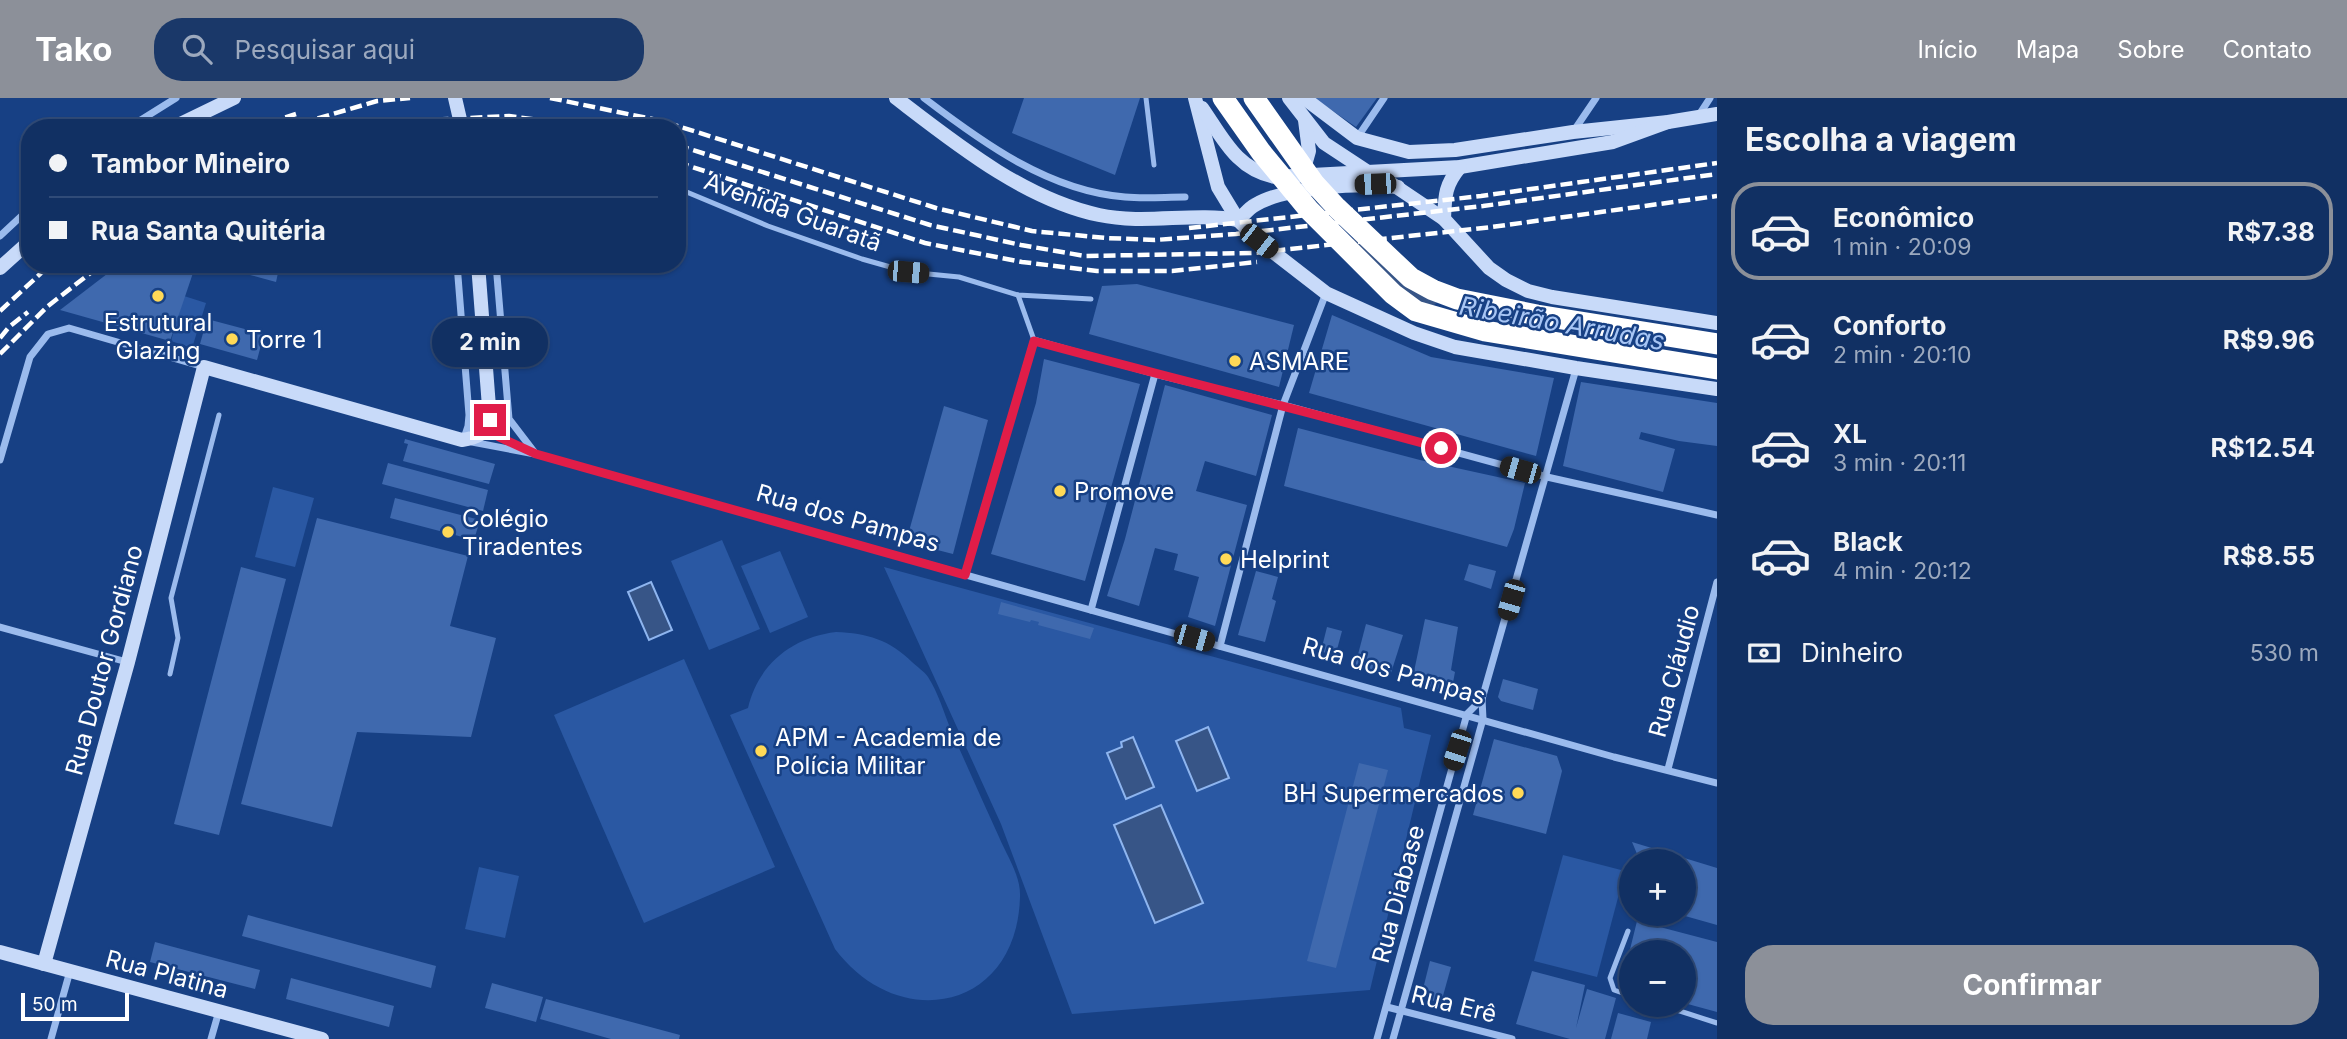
<!DOCTYPE html>
<html lang="pt">
<head>
<meta charset="utf-8">
<style>
	:root { --surface:#113063; --page:#1a3869; --text:#f1f3f6; --muted:#9ca9be; --line:#304b78; --accent:#8c9099 }
	body { margin:0; font-family:Inter,sans-serif; background:var(--page); color:var(--text); height:100vh; display:flex; flex-direction:column; font-size:26px; white-space:nowrap }
	* { box-sizing:border-box; margin:0 }
	p { font-size:23px; color:var(--muted) }
	.icon { flex:none; width:38px; height:38px; fill:none; stroke:currentColor; stroke-width:2; stroke-linecap:round; stroke-linejoin:round }
	.map { position:relative; flex:1; overflow:hidden }
	.details { display:flex; flex-direction:column; background:var(--surface); width:630px }
	.details>* { flex:none }
	.guide { position:absolute; left:21px; top:21px; width:665px; height:154px; border-radius:28px; box-shadow:0 2px 5px #0004,0 0 0 2px var(--line); display:grid; align-content:center; height:154px; padding:0 28px; background:var(--surface) }
	.fabs { position:absolute; left:1619px; top:751px; display:grid; gap:14px }
	.fabs a { display:grid; place-items:center; width:77px; height:77px; border-radius:50%; background:var(--surface); box-shadow:0 2px 5px #0004,0 0 0 2px var(--line); font-size:35px }
	.scale { position:absolute; left:21px; bottom:18px; width:108px; box-sizing:border-box; padding-left:7px; border:4px solid #fff; border-top:0; font-size:19px; line-height:24px; white-space:nowrap; color:#fff; -webkit-text-stroke:5px #174084; paint-order:stroke }
	.end { position:absolute; width:32px; height:32px; margin:-16px; border:9px solid #e11d48; background:#fff; box-shadow:0 0 0 4px #fff }
	.from { border-radius:50% }
	.bubble { position:absolute; height:49px; border-radius:24px; background:var(--surface); box-shadow:0 2px 5px #0004,0 0 0 2px var(--line); font-size:23px; font-weight:700; line-height:49px; text-align:center }
	.car { position:absolute; width:21px; height:42px; margin:-21px -10px; border-radius:9px; box-shadow:0 0 5px 2px #0007; background:linear-gradient(#222 24%,#8ab4d8 0 40%,#222 0 76%,#8ab4d8 0 86%,#222 0) }
	.guide b { display:flex; align-items:center; gap:24px; height:66px; font-size:26px }
	.guide b+b { border-top:2px solid var(--line) }
	.guide i { width:18px; height:18px; background:var(--text) }
	ul { padding:0; list-style:none }
	li { display:flex; align-items:center; gap:21px; height:98px; margin:0 14px 10px; padding:0 14px; border:4px solid transparent; border-radius:28px }
	li div { flex:1 }
	li b { display:block; font-size:26px }
	li em { font-style:normal; font-weight:700 }
	li.selected { border-color:var(--accent) }
	li>.icon { width:63px; height:63px; stroke-width:1.5 }
	h2 { padding:0 28px; font-size:32px; line-height:84px }
	.pay { display:flex; align-items:center; gap:18px; height:77px; padding:0 28px; font-size:26px }
	.pay p { margin-inline-start:auto }
	.cta { display:flex; gap:14px; margin-top:auto; padding:14px 28px }
	.cta a { flex:1; height:80px; border-radius:28px; background:var(--accent); color:#fff; font-size:28px; font-weight:700; line-height:80px; text-align:center }
	header { display:flex; align-items:center; gap:42px; box-sizing:border-box; height:98px; padding:0 35px; background:var(--accent); color:#fff }
	header strong { font-size:33px }
	nav { display:flex; gap:38px; margin-inline-start:auto; font-size:24px }
	.search { width:490px; height:63px; background:var(--page); display:flex; align-items:center; gap:18px; box-sizing:border-box; padding:0 24px; border-radius:28px; color:var(--muted); font-size:26px }
	main { display:flex; flex:1; min-height:0 }
	.map>svg:first-child { display:block }
	.green { fill:#2a58a3 }
	.water { fill:#375587; stroke:#8eb5ef; stroke-width:2 }
	.lines { fill:none; stroke-linecap:round; stroke-linejoin:round }
	.river { stroke:#375587; stroke-width:26 }
	.building { fill:#3f69ae }
	.lane { stroke:#9bbbed; stroke-width:5 }
	.street { stroke:#9bbbed; stroke-width:7 }
	.secondary { stroke:#c8daf9; stroke-width:14 }
	.rail { stroke:#fff; stroke-width:4.5; stroke-dasharray:12 5; stroke-linecap:butt }
	.secondary-bridge { stroke:#c8daf9; stroke-width:14 }
	.highway-bridge { stroke:#fff; stroke-width:21 }
	.route { stroke:#e11d48; stroke-width:9 }
	.poi-dot { fill:#ffd957; stroke:#174084; stroke-width:2.5 }
	.labels { text-anchor:middle; dominant-baseline:central; stroke-width:5; stroke-linejoin:round; paint-order:stroke }
	.street-label { font-size:24px; fill:#fff; stroke:#174084 }
	.poi-label { font-size:24px; fill:#fff; stroke:#174084; text-anchor:start }
	.water-label { font-size:26px; font-style:italic; fill:#a7c5f4; stroke:#174084 }
</style>
</head>
<body>
<header>
<strong>Tako</strong>
<div class="search"><svg class="icon" aria-label="search" viewBox="0 0 24 24"><circle cx="10" cy="10" r="6"/><path d="M15 15l6 6"/></svg>Pesquisar aqui</div>
<nav><a>Início</a><a>Mapa</a><a>Sobre</a><a>Contato</a></nav>
</header>
<main>
<div class="map">
<svg width="1717" height="941" viewBox="0 0 1717 941">
	<rect width="100%" height="100%" fill="#174084"/>
	<g class="green">
		<path d="M184,198L206,205L192,250L171,243Z"/>
		<path d="M273,389L314,400L295,469L255,459Z"/>
		<path d="M722,442L760,531L709,552L671,463Z"/>
		<path d="M780,453L808,519L770,535L741,468Z"/>
		<path d="M884,469L1401,610L1404,630L1431,637L1370,892L1072,916L1001,726Z"/>
		<path d="M836,534C867,535 890,542 912,564C917,569 924,573 928,579C938,594 944,615 951,632C967,668 983,704 999,739C1007,758 1021,778 1020,799C1017,913 899,936 835,851L730,617L748,610C758,566 793,539 836,534Z"/>
		<path d="M684,561L775,769L644,825L554,617Z"/>
		<path d="M1563,757L1625,773L1597,879L1534,863Z"/>
		<path d="M479,769L519,778L505,840L465,831Z"/>
	</g>
	<g class="water">
		<path d="M651,484L672,532L649,542L628,494Z"/>
		<path d="M1208,629L1229,680L1197,693L1176,643Z"/>
		<path d="M1133,639L1154,689L1126,701L1107,655L1122,649L1121,644Z"/>
		<path d="M1161,707L1203,805L1155,825L1114,727Z"/>
	</g>
	<g class="lines">
		<path class="river" d="M1360,152L1385,174L1427,196"/>
	</g>
	<g class="building">
		<path d="M1024,0H1140L1115,77L1012,35Z"/>
		<path d="M1314,0H1377L1356,29Z"/>
		<path d="M120,166H196L170,243L60,212Z"/>
		<path d="M253,166H280L276,184L250,177Z"/>
		<path d="M1137,186L1294,227L1279,289L1089,236L1102,188Z"/>
		<path d="M1332,217L1431,259L1554,280L1536,358L1309,295Z"/>
		<path d="M207,221L264,236L257,262L200,246Z"/>
		<path d="M1044,261L1140,286L1085,483L991,456L1036,305Z"/>
		<path d="M1581,284L1717,305V348L1679,343L1641,334L1639,341L1675,351L1663,394L1563,368Z"/>
		<path d="M1165,287L1272,317L1256,378L1205,363L1196,393L1247,407L1215,528L1188,519L1199,479L1174,472L1178,456L1155,450L1139,508L1107,498L1125,441Z"/>
		<path d="M944,308L988,322L953,456L906,444Z"/>
		<path d="M1298,330L1420,362L1525,385L1514,431L1507,449L1284,388Z"/>
		<path d="M405,341L495,366L489,386L403,363L408,346L404,345Z"/>
		<path d="M388,365L488,392L483,413L382,386Z"/>
		<path d="M395,400L480,422L474,442L390,420Z"/>
		<path d="M317,420L468,458L450,528L496,540L471,639L357,634L332,729L241,706Z"/>
		<path d="M1469,466L1496,473L1491,491L1464,482Z"/>
		<path d="M241,469L286,481L219,737L174,726Z"/>
		<path d="M1256,473L1278,479L1272,501L1276,503L1265,544L1238,537Z"/>
		<path d="M1001,504L1094,530L1090,541L1038,527L1039,524L1031,522L1030,524L998,516Z"/>
		<path d="M1425,521L1458,529L1451,572L1455,574L1451,595L1412,583Z"/>
		<path d="M1366,526L1403,537L1390,578L1355,568Z"/>
		<path d="M1327,529L1342,533L1335,559L1321,553Z"/>
		<path d="M1503,581L1538,591L1533,612L1501,603L1498,599Z"/>
		<path d="M1494,641L1557,658L1562,673L1546,736L1473,717Z"/>
		<path d="M1359,665L1388,672L1336,870L1307,863Z"/>
		<path d="M1632,744L1717,770V827L1678,816H1684V763H1640Z"/>
		<path d="M248,817L436,868L431,890L242,838Z"/>
		<path d="M1637,823L1717,844V914L1684,905V854H1631V891L1621,888Z"/>
		<path d="M155,844L260,872L255,891L150,864Z"/>
		<path d="M1430,863L1451,869L1441,905L1421,899Z"/>
		<path d="M1532,873L1585,887L1576,930L1587,891L1616,900L1605,941H1570L1516,926Z"/>
		<path d="M291,880L394,908L389,929L286,901Z"/>
		<path d="M492,885L543,899L536,924L485,910Z"/>
		<path d="M546,901L680,937L679,941H611L540,921Z"/>
		<path d="M1618,915L1651,924L1647,941H1611Z"/>
	</g>
	<g class="lines">
		<g class="lane">
			<path d="M1146,0L1154,67"/>
			<path d="M677,90L768,128L862,161L908,174L959,179L1018,197L1091,201"/>
			<path d="M1018,197L1034,242"/>
			<path d="M170,576L178,540L171,500L219,317"/>
			<path d="M1628,833L1610,880L1614,892L1631,898"/>
			<path d="M1658,906L1717,925"/>
		</g>
		<g class="street">
			<path d="M924,0C983,45 1049,93 1125,99C1145,101 1165,99 1185,99"/>
			<path d="M1699,17L1710,0"/>
			<path d="M128,30L176,0"/>
			<path d="M1573,34L1596,0"/>
			<path d="M1357,40L1384,0"/>
			<path d="M0,138L30,110"/>
			<path d="M457,166L469,317L468,328L464,340"/>
			<path d="M496,166L509,321L535,355"/>
			<path d="M490,322L499,339L525,351"/>
			<path d="M472,344L535,356L1614,659L1717,685"/>
			<path d="M0,362L30,259L48,236L69,230L204,269"/>
			<path d="M965,476L1034,242L1155,276L1283,307L1547,379L1717,417"/>
			<path d="M1091,512L1155,276"/>
			<path d="M0,529L127,564"/>
			<path d="M1220,548L1283,307L1326,195"/>
			<path d="M1668,671L1717,484"/>
			<path d="M1387,909L1512,941"/>
			<path d="M51,941L70,873"/>
			<path d="M211,941L219,913"/>
			<path d="M1377,941L1467,616L1482,601"/>
			<path d="M1393,941L1483,621L1482,601L1576,271"/>
		</g>
		<g class="secondary">
			<path d="M896,0C956,46 1024,101 1099,117C1145,127 1193,114 1238,122C1244,117 1249,110 1255,107C1287,88 1361,85 1398,89"/>
			<path d="M1195,0L1218,89L1238,122L1259,143L1326,195L1414,235L1455,249L1576,270L1717,291"/>
			<path d="M1289,0L1324,45L1368,74"/>
			<path d="M1304,0L1357,40L1409,54L1455,52L1573,34L1668,24L1717,16"/>
			<path d="M1202,10C1223,40 1236,71 1275,79L1460,69L1613,44L1668,24"/>
			<path d="M172,30L234,0"/>
			<path d="M1303,74L1309,53L1305,22"/>
			<path d="M1389,84L1444,121L1489,170L1506,182L1528,193L1552,199L1717,225"/>
			<path d="M1444,121C1445,97 1445,87 1460,69"/>
			<path d="M0,170L30,143"/>
			<path d="M0,854L322,941"/>
			<path d="M44,866L128,564L204,269L462,342C477,340 485,336 490,322L478,166"/>
		</g>
		<g class="rail">
			<path d="M550,0L662,23L936,110L1032,133L1106,140L1155,142L1236,136L1483,108L1717,76"/>
			<path d="M253,30L296,16"/>
			<path d="M285,30L377,3L410,0"/>
			<path d="M369,30L428,22L509,18L600,30"/>
			<path d="M677,47L930,127L1021,147L1085,158L1254,155L1492,129L1717,98"/>
			<path d="M677,64L925,145L1022,164L1097,173H1172L1257,164"/>
			<path d="M1189,130L1481,98L1717,65"/>
			<path d="M0,213L51,166"/>
			<path d="M0,240L9,229L28,214"/>
			<path d="M0,256L48,208L102,166"/>
		</g>
		<path class="secondary-bridge" d="M455,0L462,30"/>
		<g class="highway-bridge">
			<path d="M1223,0L1261,54L1309,112L1393,196L1416,213L1485,233L1717,271"/>
			<path d="M1254,0L1314,85L1337,110L1411,180L1433,192L1457,201L1537,217L1717,246"/>
		</g>
	</g>
	<g class="lines">
		<path class="route" d="M490,322L499,339L536,356L965,477L1034,243C1170,280 1306,313 1441,350"/>
	</g>
	<g class="poi-dot">
		<circle cx="158" cy="198" r="7"/>
		<circle cx="232" cy="241" r="7"/>
		<circle cx="1235" cy="263" r="7"/>
		<circle cx="1060" cy="393" r="7"/>
		<circle cx="448" cy="434" r="7"/>
		<circle cx="1226" cy="461" r="7"/>
		<circle cx="761" cy="653" r="7"/>
		<circle cx="1518" cy="695" r="7"/>
	</g>
	<g class="labels">
		<g class="street-label">
			<text transform="translate(793 114) rotate(20)">Avenida Guaratã</text>
			<text transform="translate(848 420) rotate(16)">Rua dos Pampas</text>
			<text transform="translate(104 562) rotate(-75)">Rua Doutor Gordiano</text>
			<text transform="translate(1394 573) rotate(16)">Rua dos Pampas</text>
			<text transform="translate(1674 573) rotate(-75)">Rua Cláudio</text>
			<text transform="translate(1398 796) rotate(-75)">Rua Diabase</text>
			<text transform="translate(167 876) rotate(15)">Rua Platina</text>
			<text transform="translate(1454 906) rotate(14)">Rua Erê</text>
		</g>
		<g class="poi-label">
			<text x="158" y="224" text-anchor="middle">Estrutural<tspan x="158" dy="28">Glazing</tspan></text>
			<text x="246" y="241">Torre 1</text>
			<text x="1249" y="263">ASMARE</text>
			<text x="1074" y="393">Promove</text>
			<text x="462" y="420">Colégio<tspan x="462" dy="28">Tiradentes</tspan></text>
			<text x="1240" y="461">Helprint</text>
			<text x="775" y="639">APM - Academia de<tspan x="775" dy="28">Polícia Militar</tspan></text>
			<text x="1504" y="695" text-anchor="end">BH Supermercados</text>
		</g>
		<g class="water-label">
			<text transform="translate(1562 225) rotate(10)">Ribeirão Arrudas</text>
		</g>
	</g>
</svg>
<div class="fabs">
<a>+</a>
<a>−</a>
</div>
<div class="scale">50 m</div>
<i class="end from" style="left:1441px;top:350px"></i>
<i class="end" style="left:490px;top:322px"></i>
<div class="bubble" style="left:432px;top:220px;width:116px">2 min</div>
<i class="car" style="left:1375px;top:86px;rotate:268deg"></i>
<i class="car" style="left:1259px;top:143px;rotate:128deg"></i>
<i class="car" style="left:908px;top:174px;rotate:95deg"></i>
<i class="car" style="left:1520px;top:372px;rotate:286deg"></i>
<i class="car" style="left:1511px;top:502px;rotate:196deg"></i>
<i class="car" style="left:1194px;top:540px;rotate:106deg"></i>
<i class="car" style="left:1457px;top:652px;rotate:198deg"></i>
<div class="guide">
<b><i class="from"></i>Tambor Mineiro</b>
<b><i></i>Rua Santa Quitéria</b>
</div>
</div>
<section class="details">
<h2>Escolha a viagem</h2>
<ul>
<li class="selected"><svg class="icon" aria-label="car" viewBox="0 0 24 24"><path d="M5 17H2v-5l4-1 3-4h7l3 4 3 1v5h-3M9 17h6M6 11h13"/><circle cx="7" cy="17" r="2"/><circle cx="17" cy="17" r="2"/></svg><div><b>Econômico</b><p>1 min · 20:09</p></div><em>R$7.38</em></li>
<li><svg class="icon" aria-label="car" viewBox="0 0 24 24"><path d="M5 17H2v-5l4-1 3-4h7l3 4 3 1v5h-3M9 17h6M6 11h13"/><circle cx="7" cy="17" r="2"/><circle cx="17" cy="17" r="2"/></svg><div><b>Conforto</b><p>2 min · 20:10</p></div><em>R$9.96</em></li>
<li><svg class="icon" aria-label="car" viewBox="0 0 24 24"><path d="M5 17H2v-5l4-1 3-4h7l3 4 3 1v5h-3M9 17h6M6 11h13"/><circle cx="7" cy="17" r="2"/><circle cx="17" cy="17" r="2"/></svg><div><b>XL</b><p>3 min · 20:11</p></div><em>R$12.54</em></li>
<li><svg class="icon" aria-label="car" viewBox="0 0 24 24"><path d="M5 17H2v-5l4-1 3-4h7l3 4 3 1v5h-3M9 17h6M6 11h13"/><circle cx="7" cy="17" r="2"/><circle cx="17" cy="17" r="2"/></svg><div><b>Black</b><p>4 min · 20:12</p></div><em>R$8.55</em></li>
</ul>
<div class="pay"><svg class="icon" aria-label="cash" viewBox="0 0 24 24"><path d="M3 7h18v10H3z"/><circle cx="12" cy="12" r="2"/></svg>Dinheiro<p>530 m</p></div>
<div class="cta"><a>Confirmar</a></div>
</section>
</main>
</body>
</html>
